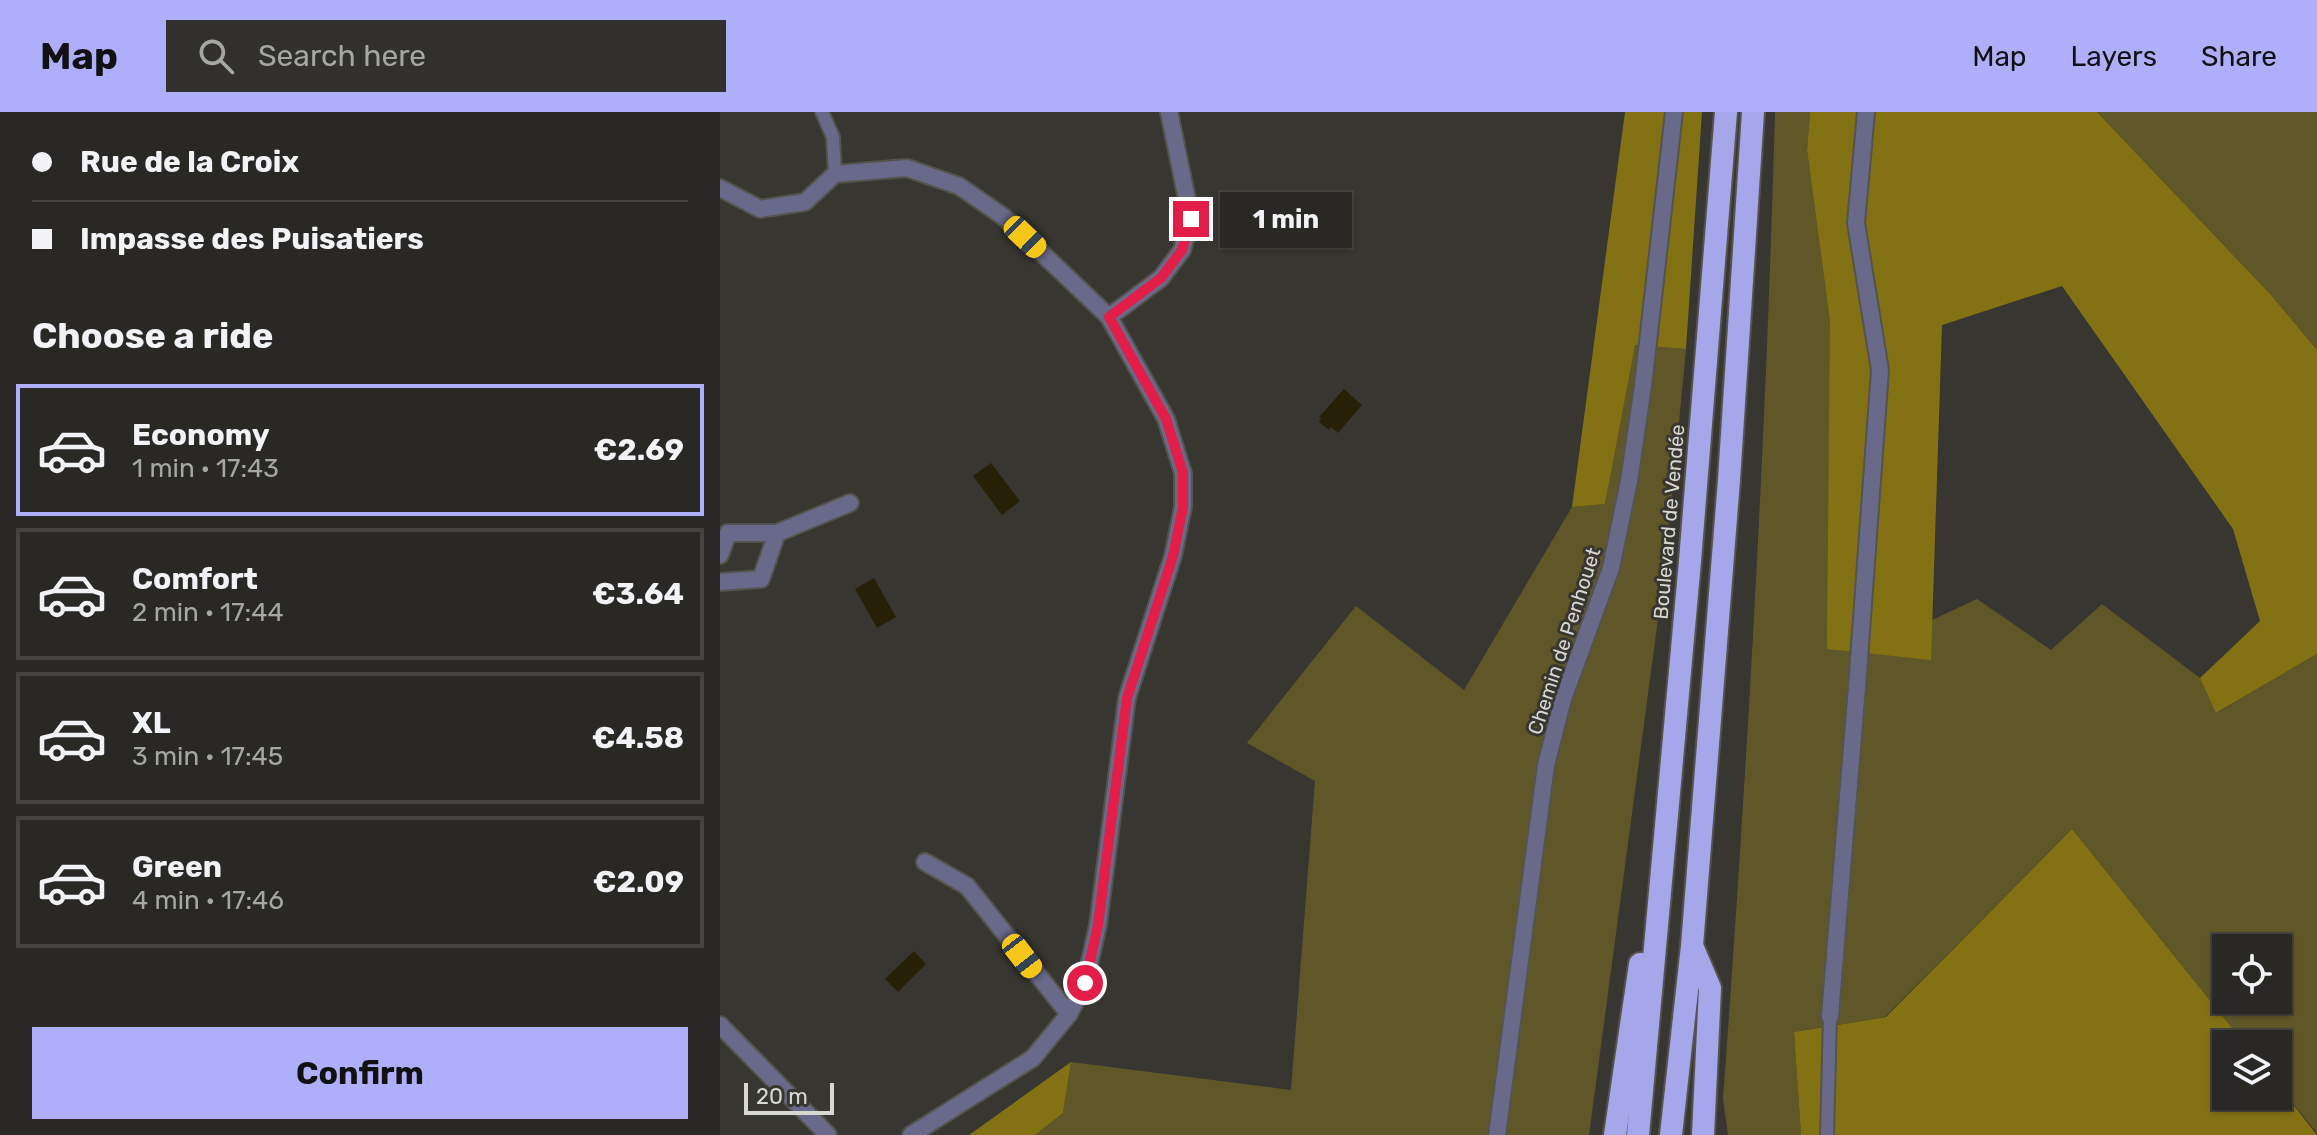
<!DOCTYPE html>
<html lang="en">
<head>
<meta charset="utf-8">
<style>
	:root { --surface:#292824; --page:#31302c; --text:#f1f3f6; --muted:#a5a6a6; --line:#454441; --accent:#aeaefa }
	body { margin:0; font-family:Rubik,sans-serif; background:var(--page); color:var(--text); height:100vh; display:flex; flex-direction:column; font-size:30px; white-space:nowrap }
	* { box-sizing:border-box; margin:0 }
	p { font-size:26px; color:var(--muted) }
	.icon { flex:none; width:44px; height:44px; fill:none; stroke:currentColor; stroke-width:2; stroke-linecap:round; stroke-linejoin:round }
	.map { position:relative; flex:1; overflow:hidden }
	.drawer { display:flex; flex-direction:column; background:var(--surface); width:720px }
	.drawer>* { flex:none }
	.guide { display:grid; align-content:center; height:176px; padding:0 32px; background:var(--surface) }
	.fabs { position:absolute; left:1492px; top:822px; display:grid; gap:16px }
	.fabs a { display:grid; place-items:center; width:80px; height:80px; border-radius:0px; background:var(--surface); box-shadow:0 2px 6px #0004,0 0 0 2px var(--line); font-size:40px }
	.scale { position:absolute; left:24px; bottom:20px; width:90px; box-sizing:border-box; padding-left:8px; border:4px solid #d8d8d3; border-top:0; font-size:22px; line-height:28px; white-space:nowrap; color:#d8d8d3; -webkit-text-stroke:6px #373630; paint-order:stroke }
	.end { position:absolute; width:36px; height:36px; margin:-18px; border:10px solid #e11d48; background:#fff; box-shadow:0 0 0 4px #fff }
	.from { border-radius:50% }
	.bubble { position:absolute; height:56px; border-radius:0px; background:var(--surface); box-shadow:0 2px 6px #0004,0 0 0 2px var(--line); font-size:26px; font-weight:700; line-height:56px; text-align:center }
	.car { position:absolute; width:24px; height:48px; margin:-24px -12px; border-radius:10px; box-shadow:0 0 6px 2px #0007; background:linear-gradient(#f5c518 24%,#345 0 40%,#f5c518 0 76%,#345 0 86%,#f5c518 0) }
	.guide b { display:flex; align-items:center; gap:28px; height:76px; font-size:30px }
	.guide b+b { border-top:2px solid var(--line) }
	.guide i { width:20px; height:20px; background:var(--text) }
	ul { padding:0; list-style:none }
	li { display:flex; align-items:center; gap:24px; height:132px; margin:0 16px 12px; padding:0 16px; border:4px solid var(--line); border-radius:0px }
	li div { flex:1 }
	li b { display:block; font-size:30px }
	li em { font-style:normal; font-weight:700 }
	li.on { border-color:var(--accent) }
	li>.icon { width:72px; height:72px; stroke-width:1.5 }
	h2 { padding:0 32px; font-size:36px; line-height:96px }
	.primary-button { display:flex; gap:16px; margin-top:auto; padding:16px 32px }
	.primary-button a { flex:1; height:92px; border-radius:0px; background:var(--accent); color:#111; font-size:32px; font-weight:700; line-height:92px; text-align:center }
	header { display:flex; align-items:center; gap:48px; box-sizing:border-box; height:112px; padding:0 40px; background:var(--accent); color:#111 }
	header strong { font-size:38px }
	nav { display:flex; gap:44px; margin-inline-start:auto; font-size:28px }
	.search { width:560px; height:72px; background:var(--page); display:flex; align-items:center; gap:20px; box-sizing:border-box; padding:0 28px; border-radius:0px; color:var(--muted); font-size:30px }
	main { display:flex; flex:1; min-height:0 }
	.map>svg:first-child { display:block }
	.green { fill:#605729; fill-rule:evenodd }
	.forest { fill:#837214 }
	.water { fill:#262106 }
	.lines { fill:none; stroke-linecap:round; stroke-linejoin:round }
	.service-casing { stroke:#54534d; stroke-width:16 }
	.minor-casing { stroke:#54534d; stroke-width:20 }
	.tertiary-casing { stroke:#54534d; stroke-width:20 }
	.trunk-casing { stroke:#54534d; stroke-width:26 }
	.service { stroke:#696a89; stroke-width:12 }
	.minor { stroke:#696a89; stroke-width:16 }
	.tertiary { stroke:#696a89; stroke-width:16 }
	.trunk { stroke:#a6a6eb; stroke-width:22 }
	.route { stroke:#e11d48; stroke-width:10 }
	.labels { text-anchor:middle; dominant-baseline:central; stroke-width:6; stroke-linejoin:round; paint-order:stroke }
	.street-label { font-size:20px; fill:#d8d8d3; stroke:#373630 }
</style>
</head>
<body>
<header>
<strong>Map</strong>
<div class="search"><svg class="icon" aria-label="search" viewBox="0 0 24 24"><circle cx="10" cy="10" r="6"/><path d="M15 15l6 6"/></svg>Search here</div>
<nav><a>Map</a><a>Layers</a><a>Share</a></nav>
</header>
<main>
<section class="drawer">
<div class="guide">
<b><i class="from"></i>Rue de la Croix</b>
<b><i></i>Impasse des Puisatiers</b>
</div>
<h2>Choose a ride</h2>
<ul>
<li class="on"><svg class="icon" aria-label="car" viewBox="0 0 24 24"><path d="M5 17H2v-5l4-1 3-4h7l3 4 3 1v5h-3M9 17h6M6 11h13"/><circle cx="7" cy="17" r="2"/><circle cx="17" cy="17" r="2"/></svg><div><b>Economy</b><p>1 min · 17:43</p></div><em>€2.69</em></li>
<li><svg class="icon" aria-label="car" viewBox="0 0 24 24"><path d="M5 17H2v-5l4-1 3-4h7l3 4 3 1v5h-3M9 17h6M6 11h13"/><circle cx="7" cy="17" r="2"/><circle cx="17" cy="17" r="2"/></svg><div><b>Comfort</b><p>2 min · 17:44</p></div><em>€3.64</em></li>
<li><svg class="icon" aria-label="car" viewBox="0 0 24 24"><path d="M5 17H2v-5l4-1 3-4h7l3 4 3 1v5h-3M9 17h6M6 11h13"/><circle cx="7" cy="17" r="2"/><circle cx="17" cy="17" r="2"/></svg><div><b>XL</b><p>3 min · 17:45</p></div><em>€4.58</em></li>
<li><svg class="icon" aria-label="car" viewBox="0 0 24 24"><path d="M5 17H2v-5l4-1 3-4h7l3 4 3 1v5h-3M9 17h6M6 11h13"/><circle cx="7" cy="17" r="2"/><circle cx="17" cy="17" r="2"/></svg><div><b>Green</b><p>4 min · 17:46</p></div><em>€2.09</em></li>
</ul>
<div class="primary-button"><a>Confirm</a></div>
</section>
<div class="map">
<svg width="1597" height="1023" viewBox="0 0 1597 1023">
	<rect width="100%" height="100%" fill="#373630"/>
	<g class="green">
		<path d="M1055,0H1090L1087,38L1110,210L1210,547L1212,508L1257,487L1331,538L1382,492L1480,566L1497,601L1597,542V1021L1558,973V932H1525L1352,717L1165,905L1074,920L1081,1023H1008L1003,987C1027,659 1046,329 1055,0ZM1506,836H1558V888H1506Z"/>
		<path d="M1377,0H1597V238L1552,184Z"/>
		<path d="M914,233L966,237L946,447L869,1023H315L343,1001L351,950L571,978L595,669L527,631L636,494L744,578L852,395L885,392Z"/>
	</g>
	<g class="forest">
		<path d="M905,0H982L966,237L915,233L885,392L852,395Z"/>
		<path d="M1090,0H1377L1552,184L1597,238V542L1496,601L1480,566L1540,509L1513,417L1342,174L1222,213L1211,548L1107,537L1110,210L1087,38Z"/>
		<path d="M1352,717L1525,932H1506V984H1558V973L1597,1023H1081L1074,920L1166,905Z"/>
		<path d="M351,950L343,1001L315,1023H249Z"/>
	</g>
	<g class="water">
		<path d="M624,277L642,293L618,321L611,315L609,318L599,310L601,307L599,305Z"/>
		<path d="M271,351L300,389L282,403L253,364Z"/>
		<path d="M154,466L176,505L157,516L135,477Z"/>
		<path d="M194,839L206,852L178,880L165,867Z"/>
	</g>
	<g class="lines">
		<g class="service-casing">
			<g id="service">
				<path d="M102,0L113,25L115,62"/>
				<path d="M1107,1023L1110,904"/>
			</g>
		</g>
		<g class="minor-casing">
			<g id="minor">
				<path d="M0,76L40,97L85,90L115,62L187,56L239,74L284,105L389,205L446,307L463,361V395L453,444L407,586L378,813L365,871L349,902L313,946L191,1023"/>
				<path d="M389,205L441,166L462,138L471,107L449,0"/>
				<path d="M0,443L8,421H57"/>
				<path d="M0,470L41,467L57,421L130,391"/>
				<path d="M205,750L247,774L349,902"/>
				<path d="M1110,904L1137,575L1160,258L1136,111L1146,0"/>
				<path d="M777,1023L826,653L843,587L891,456L909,369L923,274L954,0"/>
			</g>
		</g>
		<g class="tertiary-casing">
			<path id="tertiary" d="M0,913L108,1023"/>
		</g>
		<g class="trunk-casing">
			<g id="trunk">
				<path d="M973,836L990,876L983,1023"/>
				<path d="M895,1023L920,852"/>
				<path d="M918,1023L970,449L1006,0"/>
				<path d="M951,1023L972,834L1009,368L1033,0"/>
			</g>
		</g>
		<use href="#service" class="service"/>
		<use href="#minor" class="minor"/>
		<use href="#tertiary" class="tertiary"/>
		<use href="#trunk" class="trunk"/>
	</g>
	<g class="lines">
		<path class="route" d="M365,871L378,813L407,586L453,444L463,395V361L446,307L389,205L441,166L462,138L471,107"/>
	</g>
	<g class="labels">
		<g class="street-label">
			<text transform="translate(949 410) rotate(-85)">Boulevard de Vendée</text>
			<text transform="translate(844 529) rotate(-72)">Chemin de Penhouet</text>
		</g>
	</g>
</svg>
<div class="fabs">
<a><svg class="icon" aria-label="locate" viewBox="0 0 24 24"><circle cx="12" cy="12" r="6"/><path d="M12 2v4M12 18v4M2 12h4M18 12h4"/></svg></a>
<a><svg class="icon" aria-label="layers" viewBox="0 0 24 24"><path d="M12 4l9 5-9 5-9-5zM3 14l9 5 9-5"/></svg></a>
</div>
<div class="scale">20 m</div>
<i class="end from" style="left:365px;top:871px"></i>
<i class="end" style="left:471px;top:107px"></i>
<div class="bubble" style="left:500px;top:80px;width:132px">1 min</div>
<i class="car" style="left:305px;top:125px;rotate:134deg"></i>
<i class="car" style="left:302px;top:844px;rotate:142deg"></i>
</div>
</main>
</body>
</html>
